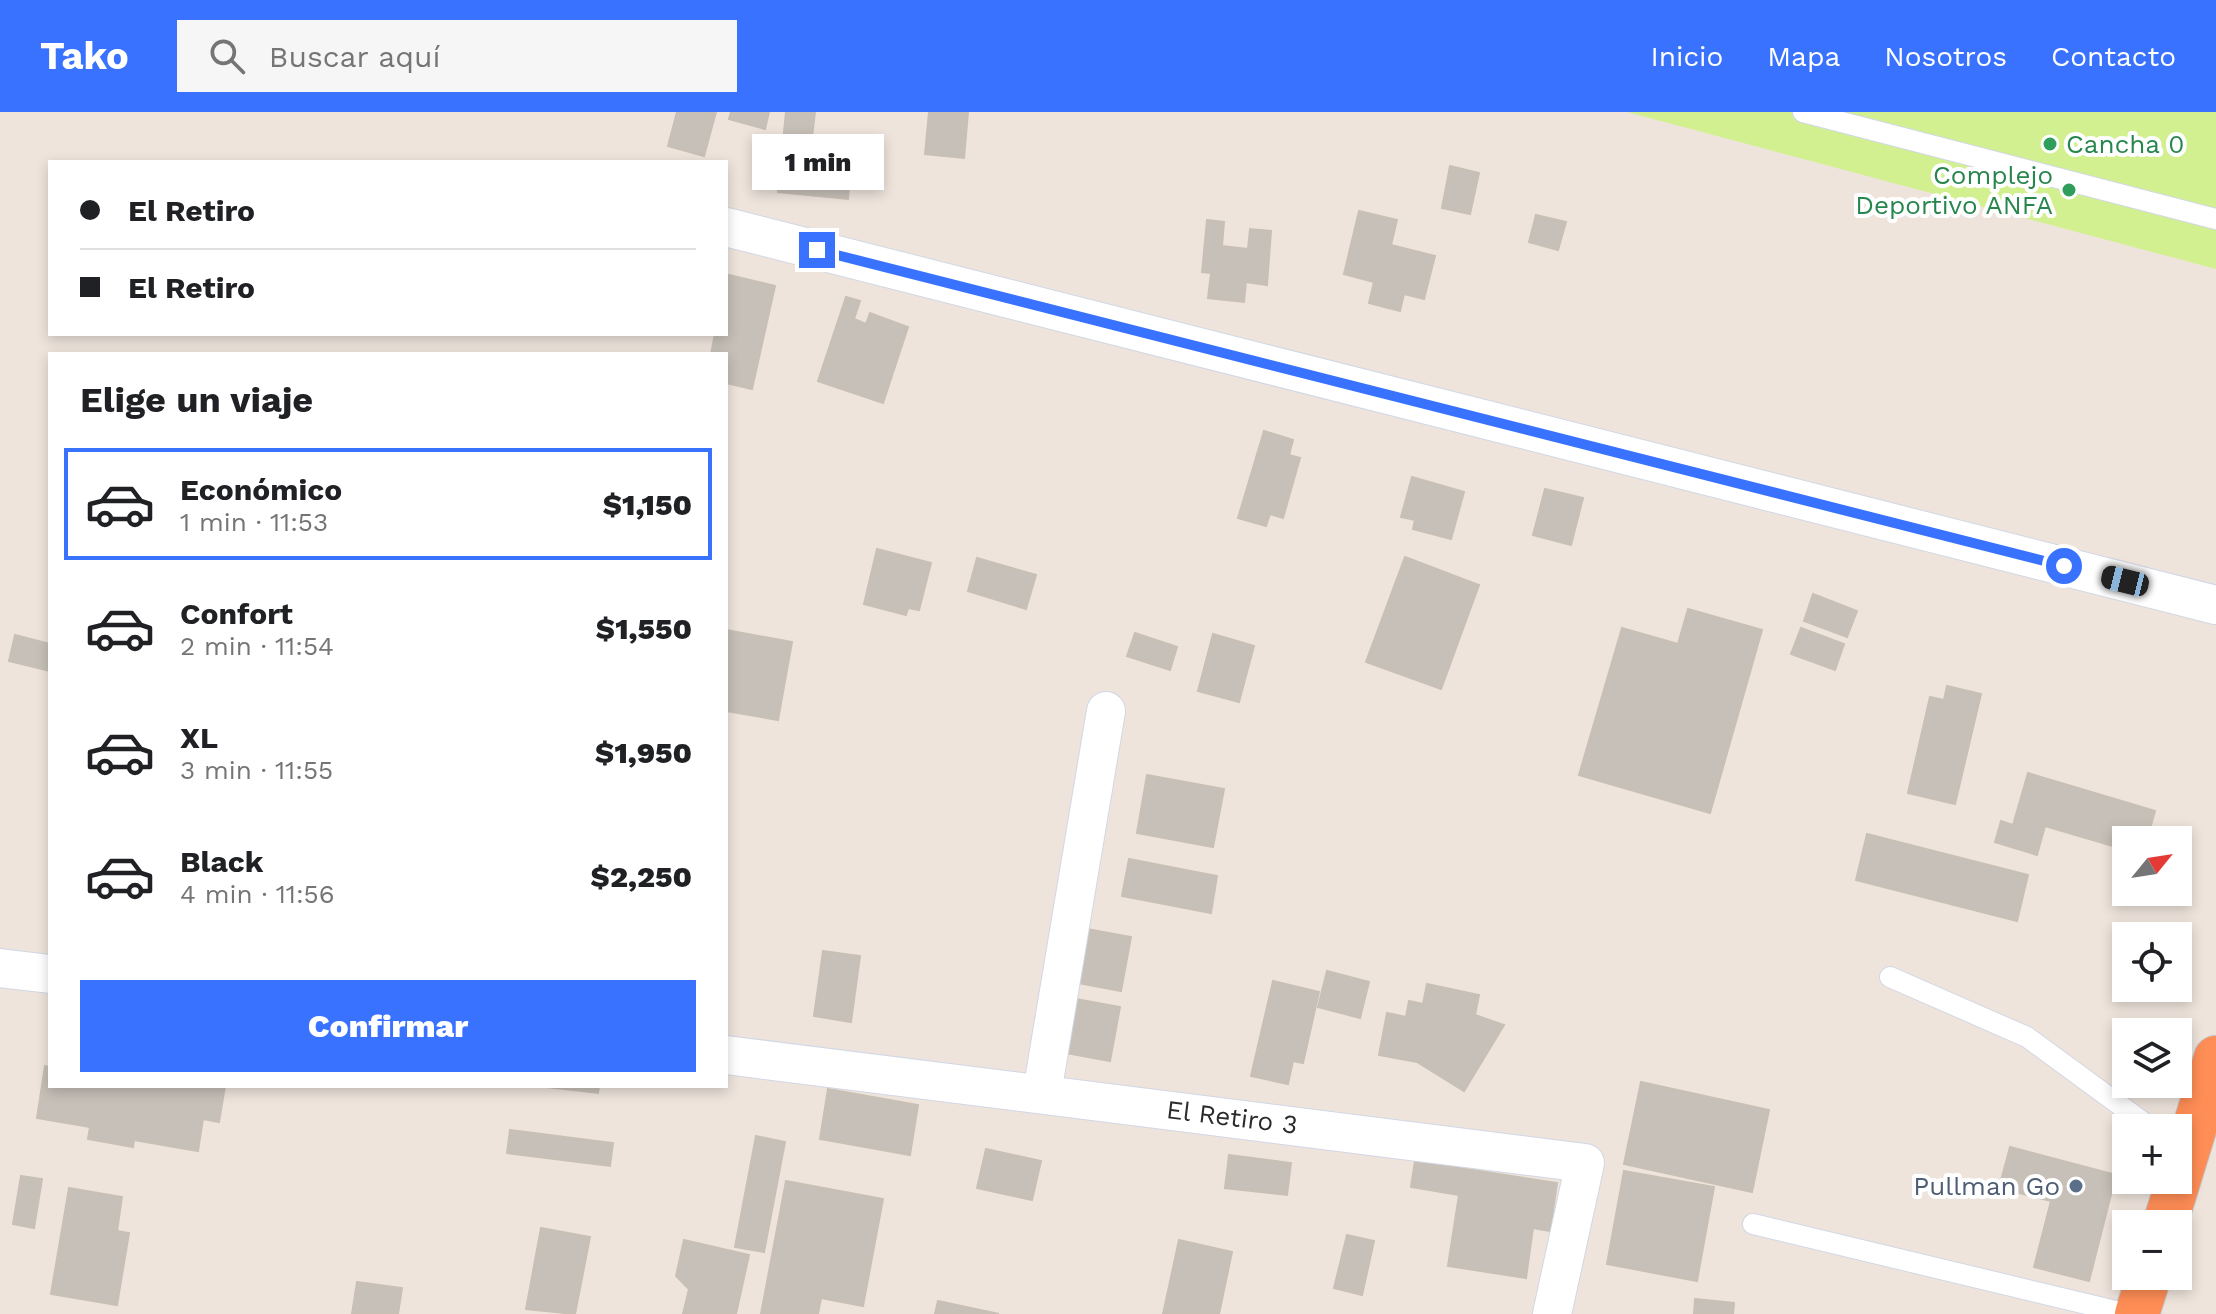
<!DOCTYPE html>
<html lang="es">
<head>
<meta charset="utf-8">
<style>
	:root { --surface:#fff; --page:#f6f6f6; --text:#202124; --muted:#757577; --line:#e0e0e0; --accent:#3872ff }
	body { margin:0; font-family:"Work Sans",sans-serif; background:var(--page); color:var(--text); height:100vh; display:flex; flex-direction:column; font-size:30px; white-space:nowrap }
	* { box-sizing:border-box; margin:0 }
	p { font-size:26px; color:var(--muted) }
	.icon { flex:none; width:44px; height:44px; fill:none; stroke:currentColor; stroke-width:2; stroke-linecap:round; stroke-linejoin:round }
	.map { position:relative; flex:1; overflow:hidden }
	.details { position:absolute; left:48px; top:240px; width:680px; height:736px; display:flex; flex-direction:column; background:var(--surface); border-radius:0px; box-shadow:0 4px 12px #0003 }
	.details>* { flex:none }
	.top-card { position:absolute; left:48px; top:48px; width:680px; height:176px; border-radius:0px; box-shadow:0 4px 12px #0003; display:grid; align-content:center; height:176px; padding:0 32px; background:var(--surface) }
	.needle { width:52px; rotate:60deg }
	.tools { position:absolute; left:2112px; top:714px; display:grid; gap:16px }
	.tools a { display:grid; place-items:center; width:80px; height:80px; border-radius:0px; background:var(--surface); box-shadow:0 4px 12px #0003; font-size:40px }
	.end { position:absolute; width:36px; height:36px; margin:-18px; border:10px solid #3872ff; background:#fff; box-shadow:0 0 0 4px #fff }
	.from { border-radius:50% }
	.bubble { position:absolute; height:56px; border-radius:0px; background:var(--surface); box-shadow:0 4px 12px #0003; font-size:26px; font-weight:800; line-height:56px; text-align:center }
	.car { position:absolute; width:24px; height:48px; margin:-24px -12px; border-radius:10px; box-shadow:0 0 6px 2px #0007; background:linear-gradient(#222 24%,#8ab4d8 0 40%,#222 0 76%,#8ab4d8 0 86%,#222 0) }
	.top-card b { display:flex; align-items:center; gap:28px; height:76px; font-size:30px }
	.top-card b+b { border-top:2px solid var(--line) }
	.top-card i { width:20px; height:20px; background:var(--text) }
	ul { padding:0; list-style:none }
	li { display:flex; align-items:center; gap:24px; height:112px; margin:0 16px 12px; padding:0 16px; border:4px solid transparent; border-radius:0px }
	li div { flex:1 }
	li b { display:block; font-size:30px }
	li em { font-style:normal; font-weight:800 }
	li.on { border-color:var(--accent) }
	li>.icon { width:72px; height:72px; stroke-width:1.5 }
	h2 { padding:0 32px; font-size:36px; line-height:96px }
	.cta { display:flex; gap:16px; margin-top:auto; padding:16px 32px }
	.cta a { flex:1; height:92px; border-radius:0px; background:var(--accent); color:#fff; font-size:32px; font-weight:800; line-height:92px; text-align:center }
	header { display:flex; align-items:center; gap:48px; box-sizing:border-box; height:112px; padding:0 40px; background:var(--accent); color:#fff }
	header strong { font-size:38px }
	nav { display:flex; gap:44px; margin-inline-start:auto; font-size:28px }
	.search { width:560px; height:72px; background:var(--page); display:flex; align-items:center; gap:20px; box-sizing:border-box; padding:0 28px; border-radius:0px; color:var(--muted); font-size:30px }
	.map>svg:first-child { display:block }
	.pitch { fill:#d2f090 }
	.building { fill:#c6c0b8; stroke:#c9c0b5; stroke-width:2 }
	.lines { fill:none; stroke-linecap:round; stroke-linejoin:round }
	.lane-casing { stroke:#d1d7e5; stroke-width:22 }
	.street-casing { stroke:#d1d7e5; stroke-width:40 }
	.highway-casing { stroke:#c4c4c4; stroke-width:46 }
	.lane { stroke:#fff; stroke-width:20 }
	.street { stroke:#fff; stroke-width:38 }
	.highway { stroke:#ff8d56; stroke-width:44 }
	.route { stroke:#3872ff; stroke-width:10 }
	.leisure-dot { fill:#2e9e5b; stroke:#fff; stroke-width:3 }
	.service-dot { fill:#5c6f8a; stroke:#fff; stroke-width:3 }
	.labels { text-anchor:middle; dominant-baseline:central; stroke-width:8; stroke-linejoin:round; paint-order:stroke }
	.leisure-label { font-size:26px; fill:#27864d; stroke:#fff; text-anchor:start }
	.street-label { font-size:26px; fill:#2b2b2b; stroke:#fff }
	.service-label { font-size:26px; fill:#4e5e75; stroke:#fff; text-anchor:end }
</style>
</head>
<body>
<header>
<strong>Tako</strong>
<div class="search"><svg class="icon" aria-label="search" viewBox="0 0 24 24"><circle cx="10" cy="10" r="6"/><path d="M15 15l6 6"/></svg>Buscar aquí</div>
<nav><a>Inicio</a><a>Mapa</a><a>Nosotros</a><a>Contacto</a></nav>
</header>
<div class="map">
<svg width="2216" height="1202" viewBox="0 0 2216 1202">
	<rect width="100%" height="100%" fill="#eee4dc"/>
	<path class="pitch" d="M1627,0H2216V157Z"/>
	<g class="building">
		<path d="M677,0H716L704,44L668,34Z"/>
		<path d="M731,0H769L765,17L729,7Z"/>
		<path d="M786,0H815L812,25L869,30L867,55L850,59L848,87L778,80Z"/>
		<path d="M929,0H968L964,46L925,42Z"/>
		<path d="M1450,54L1479,61L1470,102L1442,96Z"/>
		<path d="M1359,99L1397,108L1391,133L1435,144L1424,187L1404,182L1400,199L1369,191L1374,170L1344,162Z"/>
		<path d="M1536,103L1566,110L1558,138L1529,130Z"/>
		<path d="M1207,108L1224,110L1222,134L1248,137L1250,117L1271,119L1267,173L1246,170L1244,190L1208,186L1211,161L1202,160Z"/>
		<path d="M729,163L775,174L752,277L726,271V242H711L715,222H726Z"/>
		<path d="M846,185L860,189L854,207L866,212L870,201L908,215L883,291L818,269Z"/>
		<path d="M1264,319L1293,328L1289,343L1300,346L1283,406L1270,402L1266,414L1238,406Z"/>
		<path d="M1412,365L1464,380L1451,427L1413,417L1415,408L1401,405Z"/>
		<path d="M1545,377L1583,386L1571,433L1533,423Z"/>
		<path d="M877,437L931,451L919,498L908,496L906,503L864,492Z"/>
		<path d="M1405,445L1479,473L1441,577L1366,550Z"/>
		<path d="M977,446L1036,463L1026,497L968,479Z"/>
		<path d="M1813,482L1857,499L1847,525L1804,509Z"/>
		<path d="M1688,497L1762,518L1710,701L1579,663L1622,516L1678,532Z"/>
		<path d="M1801,516L1844,532L1835,558L1791,542Z"/>
		<path d="M726,518L792,530L778,608L726,599Z"/>
		<path d="M1135,521L1177,535L1170,558L1127,544Z"/>
		<path d="M1213,522L1254,534L1239,590L1198,579Z"/>
		<path d="M15,523L50,532V559L9,549Z"/>
		<path d="M1947,574L1981,582L1955,692L1908,681L1930,585L1944,588Z"/>
		<path d="M2028,661L2155,699L2147,728H2126V738L2045,714L2037,743L1995,730L2001,709L2013,713Z"/>
		<path d="M1147,663L1224,677L1213,735L1137,721Z"/>
		<path d="M1867,722L2028,763L2017,809L1856,768Z"/>
		<path d="M1129,747L1217,764L1211,801L1122,784Z"/>
		<path d="M1087,817L1131,825L1121,879L1078,871Z"/>
		<path d="M823,839L860,844L851,910L814,904Z"/>
		<path d="M1327,859L1369,870L1360,906L1318,895Z"/>
		<path d="M1273,869L1319,880L1303,951L1293,949L1288,972L1251,964Z"/>
		<path d="M1427,872L1479,883L1475,903L1504,913L1464,979L1417,950L1379,943L1387,901L1406,905L1409,889L1423,892Z"/>
		<path d="M1076,887L1120,895L1110,949L1066,941Z"/>
		<path d="M45,954L50,955V974H225L219,1010L203,1007L198,1039L134,1028L133,1035L88,1027L90,1015L37,1006Z"/>
		<path d="M1641,970L1769,998L1752,1080L1624,1052Z"/>
		<path d="M538,974H599L598,981Z"/>
		<path d="M828,977L918,993L910,1043L820,1027Z"/>
		<path d="M510,1018L613,1031L610,1054L507,1041Z"/>
		<path d="M756,1024L785,1030L764,1140L735,1135Z"/>
		<path d="M2010,1035L2116,1063L2089,1169L2034,1155L2051,1089L1999,1076Z"/>
		<path d="M986,1037L1041,1049L1032,1088L977,1076Z"/>
		<path d="M1229,1043L1291,1051L1287,1083L1225,1076Z"/>
		<path d="M1415,1049L1557,1071L1550,1119L1533,1116L1526,1166L1448,1154L1459,1083L1411,1075Z"/>
		<path d="M1624,1059L1714,1075L1697,1169L1607,1152Z"/>
		<path d="M21,1064L42,1067L34,1116L13,1112Z"/>
		<path d="M786,1069L883,1087L863,1194L821,1186L818,1202H761Z"/>
		<path d="M69,1076L122,1085L117,1119L129,1121L117,1193L51,1182Z"/>
		<path d="M541,1116L590,1125L575,1202L526,1197Z"/>
		<path d="M1347,1123L1374,1129L1362,1183L1334,1176Z"/>
		<path d="M684,1128L749,1143L736,1202H683L689,1177L676,1164Z"/>
		<path d="M1179,1128L1232,1140L1219,1202H1163Z"/>
		<path d="M357,1170L402,1176L398,1202H352Z"/>
		<path d="M1695,1187L1734,1191L1733,1202H1694Z"/>
		<path d="M938,1189L999,1202H935Z"/>
	</g>
	<g class="lines">
		<g class="lane-casing">
			<g id="lane">
				<path d="M1803,0L2216,107"/>
				<path d="M1890,865L2027,925L2151,1016"/>
				<path d="M1753,1112L2128,1202"/>
			</g>
		</g>
		<g class="street-casing">
			<g id="street">
				<path d="M726,115L2216,493"/>
				<path d="M0,856L50,862"/>
				<path d="M726,943L1585,1051L1552,1202"/>
				<path d="M1042,981L1106,599"/>
			</g>
		</g>
		<g class="highway-casing">
			<g id="highway">
				<path d="M2165,1112L2216,946"/>
				<path d="M2137,1202L2149,1164"/>
			</g>
		</g>
		<use href="#lane" class="lane"/>
		<use href="#street" class="street"/>
		<use href="#highway" class="highway"/>
	</g>
	<g class="lines">
		<path class="route" d="M817,138L2064,454"/>
	</g>
	<g class="leisure-dot">
		<circle cx="2050" cy="32" r="8"/>
		<circle cx="2069" cy="78" r="8"/>
	</g>
	<circle class="service-dot" cx="2076" cy="1074" r="8"/>
	<g class="labels">
		<g class="leisure-label">
			<text x="2066" y="32">Cancha 0</text>
			<text x="2053" y="63" text-anchor="end">Complejo<tspan x="2053" dy="30">Deportivo ANFA</tspan></text>
		</g>
		<g class="street-label">
			<text transform="translate(1232 1005) rotate(7)">El Retiro 3</text>
		</g>
		<g class="service-label">
			<text x="2060" y="1074">Pullman Go</text>
		</g>
	</g>
</svg>
<div class="tools">
<a><svg class="needle" viewBox="-14 -14 28 28"><path d="M0-13l5 13h-10z" fill="#e53935"/><path d="M0 13l5-13h-10z" fill="#757577"/></svg></a>
<a><svg class="icon" aria-label="locate" viewBox="0 0 24 24"><circle cx="12" cy="12" r="6"/><path d="M12 2v4M12 18v4M2 12h4M18 12h4"/></svg></a>
<a><svg class="icon" aria-label="layers" viewBox="0 0 24 24"><path d="M12 4l9 5-9 5-9-5zM3 14l9 5 9-5"/></svg></a>
<a>+</a>
<a>−</a>
</div>
<i class="end from" style="left:2064px;top:454px"></i>
<i class="end" style="left:817px;top:138px"></i>
<div class="bubble" style="left:752px;top:22px;width:132px">1 min</div>
<i class="car" style="left:2125px;top:469px;rotate:284deg"></i>
<div class="top-card">
<b><i class="from"></i>El Retiro</b>
<b><i></i>El Retiro</b>
</div>
<section class="details">
<h2>Elige un viaje</h2>
<ul>
<li class="on"><svg class="icon" aria-label="car" viewBox="0 0 24 24"><path d="M5 17H2v-5l4-1 3-4h7l3 4 3 1v5h-3M9 17h6M6 11h13"/><circle cx="7" cy="17" r="2"/><circle cx="17" cy="17" r="2"/></svg><div><b>Económico</b><p>1 min · 11:53</p></div><em>$1,150</em></li>
<li><svg class="icon" aria-label="car" viewBox="0 0 24 24"><path d="M5 17H2v-5l4-1 3-4h7l3 4 3 1v5h-3M9 17h6M6 11h13"/><circle cx="7" cy="17" r="2"/><circle cx="17" cy="17" r="2"/></svg><div><b>Confort</b><p>2 min · 11:54</p></div><em>$1,550</em></li>
<li><svg class="icon" aria-label="car" viewBox="0 0 24 24"><path d="M5 17H2v-5l4-1 3-4h7l3 4 3 1v5h-3M9 17h6M6 11h13"/><circle cx="7" cy="17" r="2"/><circle cx="17" cy="17" r="2"/></svg><div><b>XL</b><p>3 min · 11:55</p></div><em>$1,950</em></li>
<li><svg class="icon" aria-label="car" viewBox="0 0 24 24"><path d="M5 17H2v-5l4-1 3-4h7l3 4 3 1v5h-3M9 17h6M6 11h13"/><circle cx="7" cy="17" r="2"/><circle cx="17" cy="17" r="2"/></svg><div><b>Black</b><p>4 min · 11:56</p></div><em>$2,250</em></li>
</ul>
<div class="cta"><a>Confirmar</a></div>
</section>
</div>
</body>
</html>
